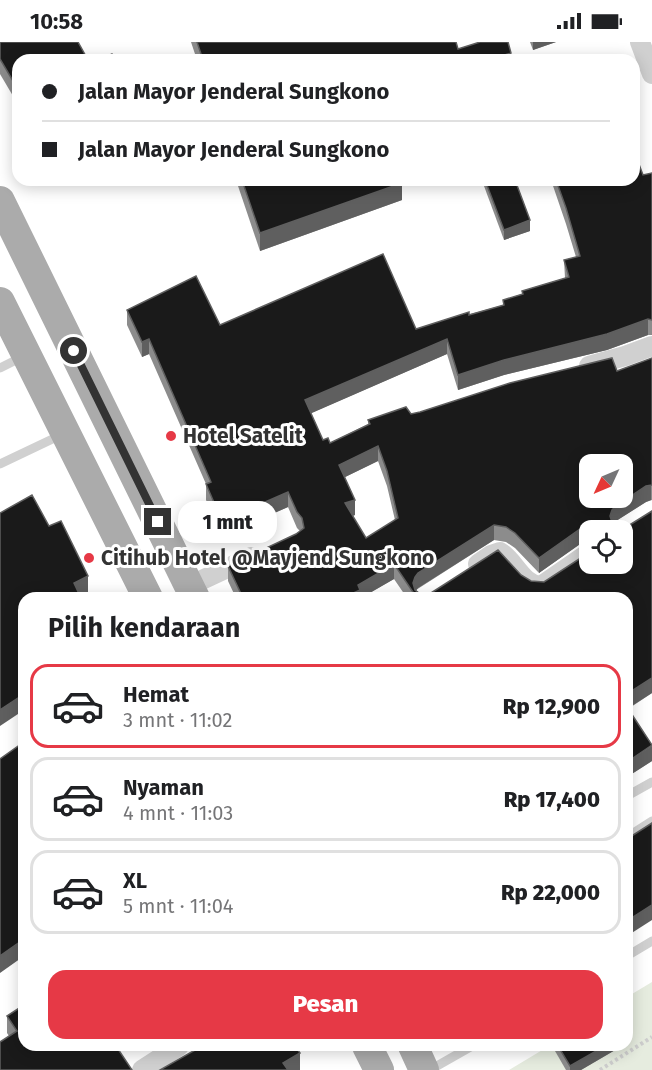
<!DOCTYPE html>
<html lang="id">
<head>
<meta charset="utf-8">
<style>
	:root { --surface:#fff; --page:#f6f6f6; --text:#202124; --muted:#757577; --line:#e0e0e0; --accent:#e63946 }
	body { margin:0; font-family:"Fira Sans",sans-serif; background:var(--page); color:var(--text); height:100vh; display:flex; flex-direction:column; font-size:22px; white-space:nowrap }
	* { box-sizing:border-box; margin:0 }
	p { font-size:20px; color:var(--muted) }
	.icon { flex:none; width:33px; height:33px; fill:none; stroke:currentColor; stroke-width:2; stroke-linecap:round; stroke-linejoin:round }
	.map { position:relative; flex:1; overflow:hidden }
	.side { position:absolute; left:18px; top:550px; width:615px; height:459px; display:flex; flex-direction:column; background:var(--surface); border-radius:18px; box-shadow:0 3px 15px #0003 }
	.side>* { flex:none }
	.guide { position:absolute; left:12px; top:12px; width:628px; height:132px; border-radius:18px; box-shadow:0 3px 15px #0003; display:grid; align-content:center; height:132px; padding:0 30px; background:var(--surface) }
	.needle { width:39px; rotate:226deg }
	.fabs { position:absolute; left:579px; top:412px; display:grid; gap:12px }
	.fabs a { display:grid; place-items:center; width:54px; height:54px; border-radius:12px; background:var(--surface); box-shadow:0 3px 15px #0003; font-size:30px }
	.end { position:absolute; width:27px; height:27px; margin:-14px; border:8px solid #333; background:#fff; box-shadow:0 0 0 3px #fff }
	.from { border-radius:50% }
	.bubble { position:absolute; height:42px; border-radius:18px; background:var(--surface); box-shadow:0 3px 15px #0003; font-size:20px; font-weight:800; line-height:42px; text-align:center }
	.guide b { display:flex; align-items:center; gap:21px; height:57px; font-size:22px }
	.guide b+b { border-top:2px solid var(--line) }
	.guide i { width:15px; height:15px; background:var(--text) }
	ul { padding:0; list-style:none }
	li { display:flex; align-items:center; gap:18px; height:84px; margin:0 12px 9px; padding:0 18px; border:3px solid var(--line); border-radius:18px }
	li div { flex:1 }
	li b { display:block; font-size:22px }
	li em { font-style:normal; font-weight:800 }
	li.on { border-color:var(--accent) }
	li>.icon { width:54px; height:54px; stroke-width:1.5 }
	h2 { padding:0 30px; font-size:27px; line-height:72px }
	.primary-button { display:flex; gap:12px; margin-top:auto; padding:12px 30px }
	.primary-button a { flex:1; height:69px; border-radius:18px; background:var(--accent); color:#fff; font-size:24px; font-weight:800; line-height:69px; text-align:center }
	.status { display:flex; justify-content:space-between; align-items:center; height:42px; padding:0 30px; background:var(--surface); direction:ltr }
	.status svg { height:16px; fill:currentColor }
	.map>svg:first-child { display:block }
	.green { fill:#e6ecdf }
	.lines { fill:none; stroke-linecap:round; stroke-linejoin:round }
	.path { stroke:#cdcdcd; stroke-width:4; stroke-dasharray:3 3; stroke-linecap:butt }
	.lane { stroke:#d0d0d0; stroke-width:9 }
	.street { stroke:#d0d0d0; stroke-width:20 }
	.primary { stroke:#ababab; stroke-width:30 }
	.wall { fill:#8c8c8c; fill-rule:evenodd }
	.shaded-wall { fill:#5f5f5f }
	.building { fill:#1a1a1a; stroke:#5f5f5f; stroke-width:1.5; fill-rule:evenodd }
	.route { stroke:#333; stroke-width:8 }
	.poi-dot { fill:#e63946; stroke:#fff; stroke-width:2 }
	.labels { text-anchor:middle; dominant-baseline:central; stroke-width:6; stroke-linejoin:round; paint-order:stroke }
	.poi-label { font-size:21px; font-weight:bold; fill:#333; stroke:#fff; text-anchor:start }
</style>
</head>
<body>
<div class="status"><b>10:58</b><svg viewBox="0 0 49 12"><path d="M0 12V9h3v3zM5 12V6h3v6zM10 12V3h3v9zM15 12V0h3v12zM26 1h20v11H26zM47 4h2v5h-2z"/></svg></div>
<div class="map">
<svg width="652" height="1028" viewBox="0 0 652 1028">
	<rect width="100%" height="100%" fill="#fff"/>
	<path class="green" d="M652,940V1028H509L549,1004H627V955Z"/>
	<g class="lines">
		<path class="path" d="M600,1028L652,995"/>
		<g class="lane">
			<path d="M0,326L22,315"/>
			<path d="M0,422L63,392"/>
			<path d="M627,754L652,740"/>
			<path d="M627,795L652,779"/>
			<path d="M627,914L652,899"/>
			<path d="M430,1028L472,1004"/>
		</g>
		<g class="street">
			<path d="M640,0L652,32"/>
			<path d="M589,324L625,314L652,304"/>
			<path d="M478,522L491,513L500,510C515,519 522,543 541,544L590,510"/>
			<path d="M189,544L251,515"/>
			<path d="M142,1028L179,1004"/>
		</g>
		<g class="primary">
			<path d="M0,159L195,556"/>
			<path d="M0,260L148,556"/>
			<path d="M367,1004L379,1028"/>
			<path d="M413,1004L424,1028"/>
		</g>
	</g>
	<g class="wall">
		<path d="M0,0L18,18V51L13,54L0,32Z"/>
		<path d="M191,0H456L458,7L511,18H197Z"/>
		<path d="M530,0H556L533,8Z"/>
		<path d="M652,131V293H648L607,308L504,333L458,348L447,312L311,371L323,398L330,401L368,382V378L411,372L617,329L652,316V458L646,460L616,479L613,481L616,484L622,486L628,484L652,469V651L628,667L652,703V719L627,735V556H407L394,537L361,556H236L228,539V524L296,492L300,489L297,486L288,465L222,494L206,458V442L149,312L142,315L127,283V268L220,283L416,287L503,263V258L522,252V249L565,236L564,218L576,215L566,182L551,138H634L643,133ZM378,419L387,444L395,478L366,496L352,474L355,473L345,435ZM590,489H622L544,540L531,539L521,533L425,553L419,551L416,548L494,498L506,500L515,506L539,531L583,500L590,498Z"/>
		<path d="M236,138H401L402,158L260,209Z"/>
		<path d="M484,138H485L530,189L504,198L484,144Z"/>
		<path d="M24,963V1004L9,994L7,991V974Z"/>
		<path d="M555,1004H622L581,1028H566L555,1009Z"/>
	</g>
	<g class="shaded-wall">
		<path d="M533,0H556L533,8Z"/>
		<path d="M511,11V18H488Z"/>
		<path d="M18,36V51L13,54V39Z"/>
		<path d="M402,141V158L260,209V191Z"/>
		<path d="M530,178V189L504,198V188Z"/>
		<path d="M648,277V293L607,308L504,333L458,348V333L504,318Z"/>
		<path d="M149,297V312L142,315V300Z"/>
		<path d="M447,297V312L305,374V358Z"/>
		<path d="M378,404V419L339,438V423Z"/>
		<path d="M651,443V458L646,460L616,479L612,483L610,474L612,468L616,464L646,444Z"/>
		<path d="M288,450V465L222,494V479Z"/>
		<path d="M355,458V473L345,477V461Z"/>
		<path d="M494,483V498L418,546L415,550L413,541L415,535L418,531Z"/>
		<path d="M588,483V498L583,500L539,531V516L583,485Z"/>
		<path d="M394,522V537L361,556H343L358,543Z"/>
		<path d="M88,534V550L75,556L74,541Z"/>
		<path d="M652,636V651L627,667V652Z"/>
		<path d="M24,652V668L0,684V668Z"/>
		<path d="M652,704V719L627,735V720Z"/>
		<path d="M652,863V878L627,894V879Z"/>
		<path d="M24,897V914L0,931V914Z"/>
		<path d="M605,1004H622L581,1028H570V1024Z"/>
		<path d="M300,1011V1028H283V1021Z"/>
	</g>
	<g class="building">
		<path d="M0,0H78L88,18H18V36L13,39L0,17Z"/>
		<path d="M197,0H456L458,7L480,0H508L511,11L488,18H203Z"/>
		<path d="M112,12L115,18H99Z"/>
		<path d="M634,109L643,133L652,131V278L648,277L607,292L504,318L458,333L447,297L305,358L323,398L328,396L330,401L370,382L368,378L406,365L411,372L420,370L510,341L612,316L617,329L652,316V443L646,444L616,464L612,468L610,474L612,480L616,484L622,486L628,484L652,469V636L627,652V556H417L394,522L358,543L360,548L343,556H243L228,524L296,492L304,486L302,476L297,470L288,450L222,479L206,442L211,440L149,297L142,300L127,268L196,234L220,283L383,212L416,287L469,270V273L504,263L503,258L523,252L522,249L569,235L564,218L580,214L566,166L556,138H634ZM378,404L387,429L398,476L366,496L345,461L355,458L339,423ZM590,423H622V456H590ZM494,483L506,485L515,491L539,516L583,485L588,483L596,484L600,489H622V522H590V510L544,540L531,539L521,533L498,508L431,551L425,553L419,551L415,548L413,541L415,535L418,531Z"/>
		<path d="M242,138H401L402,141L260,191Z"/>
		<path d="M485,138H515L530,178L504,188Z"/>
		<path d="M32,453L49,484L61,479L88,534L74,541L81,556H24V652L0,668V471Z"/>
		<path d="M627,665L652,703L627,720Z"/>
		<path d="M24,700V897L0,914V717Z"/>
		<path d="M652,781V863L627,879V797Z"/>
		<path d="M24,963V1004H116L132,1028H0V1000L17,989L7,974Z"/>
		<path d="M202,1004H295L300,1011L283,1021L288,1028H160Z"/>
		<path d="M558,1004H605L570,1024Z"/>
	</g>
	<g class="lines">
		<path class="route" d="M74,309L158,480"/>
	</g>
	<g class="poi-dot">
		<circle cx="171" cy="394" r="6"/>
		<circle cx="89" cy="516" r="6"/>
	</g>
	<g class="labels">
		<g class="poi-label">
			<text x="183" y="394">Hotel Satelit</text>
			<text x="101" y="516">Citihub Hotel @Mayjend Sungkono</text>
		</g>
	</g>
</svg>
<div class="fabs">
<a><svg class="needle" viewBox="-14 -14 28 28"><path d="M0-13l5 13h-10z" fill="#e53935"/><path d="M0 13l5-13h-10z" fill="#757577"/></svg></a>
<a><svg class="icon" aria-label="locate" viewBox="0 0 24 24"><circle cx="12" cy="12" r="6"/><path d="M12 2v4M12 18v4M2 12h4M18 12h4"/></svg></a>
</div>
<i class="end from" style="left:74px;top:309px"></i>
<i class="end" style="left:158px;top:480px"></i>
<div class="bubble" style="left:178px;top:459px;width:99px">1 mnt</div>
<div class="guide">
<b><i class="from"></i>Jalan Mayor Jenderal Sungkono</b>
<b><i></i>Jalan Mayor Jenderal Sungkono</b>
</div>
<section class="side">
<h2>Pilih kendaraan</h2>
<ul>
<li class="on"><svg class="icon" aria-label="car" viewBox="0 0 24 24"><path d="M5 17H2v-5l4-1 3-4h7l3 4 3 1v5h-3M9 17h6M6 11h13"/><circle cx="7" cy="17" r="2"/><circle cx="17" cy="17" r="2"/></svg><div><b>Hemat</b><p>3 mnt · 11:02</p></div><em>Rp 12,900</em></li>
<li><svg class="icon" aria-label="car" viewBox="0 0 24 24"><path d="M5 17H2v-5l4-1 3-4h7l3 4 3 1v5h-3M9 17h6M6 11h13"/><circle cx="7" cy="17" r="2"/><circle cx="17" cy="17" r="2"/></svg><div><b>Nyaman</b><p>4 mnt · 11:03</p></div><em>Rp 17,400</em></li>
<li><svg class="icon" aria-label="car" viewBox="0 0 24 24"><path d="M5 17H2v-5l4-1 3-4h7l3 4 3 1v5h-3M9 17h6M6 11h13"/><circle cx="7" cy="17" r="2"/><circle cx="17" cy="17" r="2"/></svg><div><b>XL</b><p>5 mnt · 11:04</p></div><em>Rp 22,000</em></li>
</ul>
<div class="primary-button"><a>Pesan</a></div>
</section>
</div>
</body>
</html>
